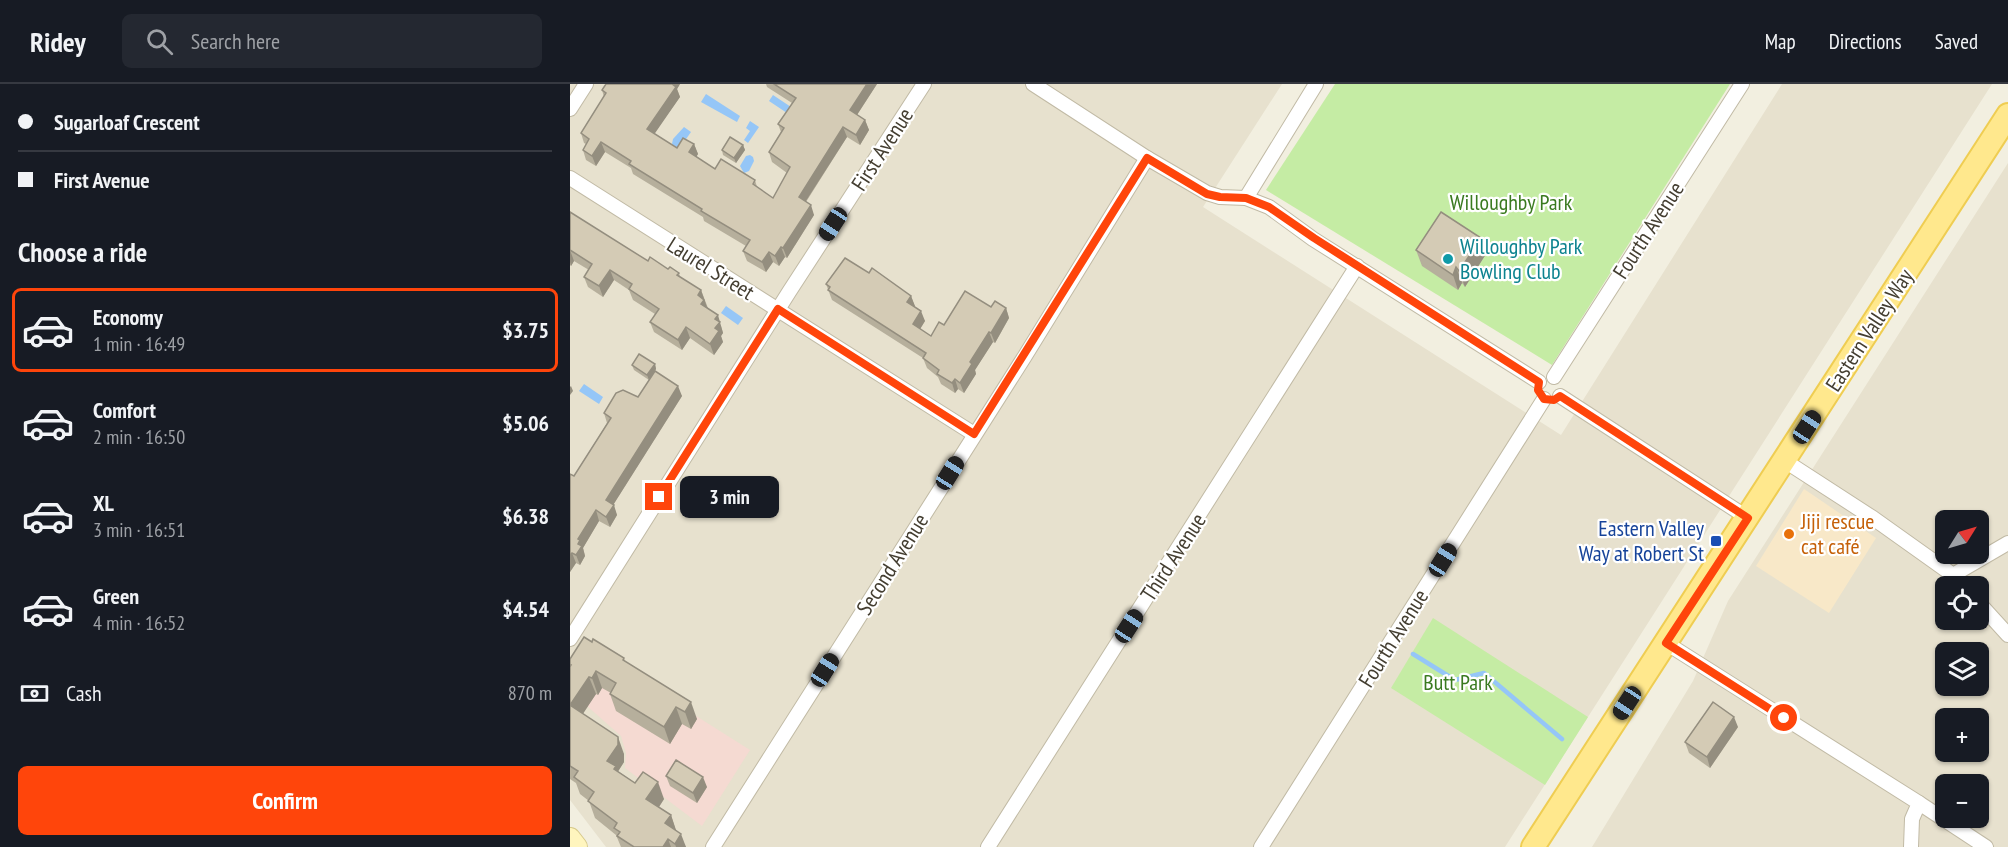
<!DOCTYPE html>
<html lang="en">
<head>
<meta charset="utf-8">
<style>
	:root { --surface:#171b24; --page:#242831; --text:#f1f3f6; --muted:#9ea1a6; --line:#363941; --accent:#ff450b }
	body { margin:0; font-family:"PT Sans Narrow",sans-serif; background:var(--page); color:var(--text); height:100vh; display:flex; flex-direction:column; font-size:22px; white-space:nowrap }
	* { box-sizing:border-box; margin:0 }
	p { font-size:20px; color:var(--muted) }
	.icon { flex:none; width:33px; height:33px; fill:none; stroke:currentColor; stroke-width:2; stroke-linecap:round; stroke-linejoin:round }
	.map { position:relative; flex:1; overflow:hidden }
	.details { display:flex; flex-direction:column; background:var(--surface); width:570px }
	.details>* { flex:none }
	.top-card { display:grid; align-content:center; height:132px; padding:0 18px; background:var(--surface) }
	.needle { width:39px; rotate:53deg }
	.tools { position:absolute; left:1365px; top:426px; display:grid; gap:12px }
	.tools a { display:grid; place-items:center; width:54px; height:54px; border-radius:9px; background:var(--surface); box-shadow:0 2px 4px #0004; font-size:30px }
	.end { position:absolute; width:27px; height:27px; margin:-14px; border:8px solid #ff450b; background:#fff; box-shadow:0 0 0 3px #fff }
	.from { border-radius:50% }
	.bubble { position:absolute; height:42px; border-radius:9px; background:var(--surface); box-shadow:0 2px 4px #0004; font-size:20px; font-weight:600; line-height:42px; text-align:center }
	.car { position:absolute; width:18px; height:36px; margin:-18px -9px; border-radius:8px; box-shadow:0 0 4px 2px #0007; background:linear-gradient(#222 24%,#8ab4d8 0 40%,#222 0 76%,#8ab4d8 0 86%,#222 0) }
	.top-card b { display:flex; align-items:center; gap:21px; height:57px; font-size:22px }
	.top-card b+b { border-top:2px solid var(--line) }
	.top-card i { width:15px; height:15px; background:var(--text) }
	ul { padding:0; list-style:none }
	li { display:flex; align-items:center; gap:18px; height:84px; margin:0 12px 9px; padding:0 6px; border:3px solid transparent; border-radius:9px }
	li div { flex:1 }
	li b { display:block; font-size:22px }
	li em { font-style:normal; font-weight:600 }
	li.current { border-color:var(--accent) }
	li>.icon { width:54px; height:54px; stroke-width:1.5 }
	h2 { padding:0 18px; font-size:27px; line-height:72px }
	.pay { display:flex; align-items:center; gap:15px; height:66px; padding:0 18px; font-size:22px }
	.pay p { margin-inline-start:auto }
	.action { display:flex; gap:12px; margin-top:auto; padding:12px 18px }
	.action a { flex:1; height:69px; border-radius:9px; background:var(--accent); color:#fff; font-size:24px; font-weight:600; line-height:69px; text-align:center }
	header { display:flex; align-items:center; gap:36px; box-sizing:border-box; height:84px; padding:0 30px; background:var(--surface); border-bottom:2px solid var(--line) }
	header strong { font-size:28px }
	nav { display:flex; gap:33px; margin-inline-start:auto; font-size:21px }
	.search { width:420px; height:54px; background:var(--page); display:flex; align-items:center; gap:15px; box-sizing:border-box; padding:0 21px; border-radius:9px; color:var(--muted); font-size:22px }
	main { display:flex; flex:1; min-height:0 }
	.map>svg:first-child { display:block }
	.residential { fill:#e7e1ce; fill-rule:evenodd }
	.commercial { fill:#f8e8c8 }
	.medical { fill:#f5dad2 }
	.green { fill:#c5eca4 }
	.water { fill:#95c6f7 }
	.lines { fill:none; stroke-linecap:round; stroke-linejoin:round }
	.stream { stroke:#95c6f7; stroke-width:4.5 }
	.street-casing { stroke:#c1baa5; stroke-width:16 }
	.secondary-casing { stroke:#d7ca8b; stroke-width:22 }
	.primary-casing { stroke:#efcd52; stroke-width:26 }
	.street { stroke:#fff; stroke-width:14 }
	.secondary { stroke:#fff5be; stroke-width:20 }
	.primary { stroke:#ffe88d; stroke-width:22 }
	.wall { fill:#b6af9c }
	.shaded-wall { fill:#948e7f }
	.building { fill:#d4cbb5; stroke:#948e7f; stroke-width:1.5 }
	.route { stroke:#ff450b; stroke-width:8 }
	.culture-dot { fill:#0f9aa8; stroke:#fff; stroke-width:2 }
	.food-dot { fill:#e8710a; stroke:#fff; stroke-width:2 }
	.transit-dot { fill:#1a4fb4; stroke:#fff; stroke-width:2 }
	.labels { text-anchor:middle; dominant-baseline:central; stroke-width:4.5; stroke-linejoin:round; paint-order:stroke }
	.street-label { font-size:22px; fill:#443e31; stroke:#fff }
	.park-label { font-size:22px; fill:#3a7a20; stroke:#fff }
	.culture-label { font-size:22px; fill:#0d838f; stroke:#fff; text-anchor:start }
	.food-label { font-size:22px; fill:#c56008; stroke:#fff; text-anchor:start }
	.transit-label { font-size:22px; fill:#164399; stroke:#fff; text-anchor:end }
</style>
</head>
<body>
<header>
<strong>Ridey</strong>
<div class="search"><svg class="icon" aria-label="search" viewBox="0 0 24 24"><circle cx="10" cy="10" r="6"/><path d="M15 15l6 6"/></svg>Search here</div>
<nav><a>Map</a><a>Directions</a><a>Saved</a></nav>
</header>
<main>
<section class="details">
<div class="top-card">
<b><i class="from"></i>Sugarloaf Crescent</b>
<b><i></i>First Avenue</b>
</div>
<h2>Choose a ride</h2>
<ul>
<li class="current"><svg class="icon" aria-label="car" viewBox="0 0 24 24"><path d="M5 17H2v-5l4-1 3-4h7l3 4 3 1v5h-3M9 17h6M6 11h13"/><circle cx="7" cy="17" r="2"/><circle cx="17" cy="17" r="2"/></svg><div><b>Economy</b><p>1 min · 16:49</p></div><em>$3.75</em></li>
<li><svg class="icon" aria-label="car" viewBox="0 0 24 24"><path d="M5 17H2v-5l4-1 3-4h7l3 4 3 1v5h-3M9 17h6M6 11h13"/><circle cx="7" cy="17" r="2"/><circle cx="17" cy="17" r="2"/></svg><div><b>Comfort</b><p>2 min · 16:50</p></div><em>$5.06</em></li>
<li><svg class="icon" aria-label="car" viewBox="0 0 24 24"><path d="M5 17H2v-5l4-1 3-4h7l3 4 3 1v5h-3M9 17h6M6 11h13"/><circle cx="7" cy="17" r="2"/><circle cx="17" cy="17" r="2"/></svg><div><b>XL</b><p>3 min · 16:51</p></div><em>$6.38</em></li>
<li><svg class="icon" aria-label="car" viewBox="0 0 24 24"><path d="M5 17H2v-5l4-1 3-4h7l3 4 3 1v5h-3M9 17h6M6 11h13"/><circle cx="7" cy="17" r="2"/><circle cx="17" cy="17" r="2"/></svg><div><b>Green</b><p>4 min · 16:52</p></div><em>$4.54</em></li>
</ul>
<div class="pay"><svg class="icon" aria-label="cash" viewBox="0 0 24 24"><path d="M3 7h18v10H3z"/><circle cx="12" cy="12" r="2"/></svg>Cash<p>870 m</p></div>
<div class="action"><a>Confirm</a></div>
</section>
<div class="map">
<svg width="1438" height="763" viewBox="0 0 1438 763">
	<rect width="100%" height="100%" fill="#f2efe0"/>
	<g class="residential">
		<path d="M0,0H712L633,123L991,351L1212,0H1422L935,763H36L0,716Z"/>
		<path d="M1438,79V763H1022L1123,597L1158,517ZM1376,436H1408V470H1376ZM1376,502H1408V536H1376ZM1376,568H1408V602H1376ZM1376,634H1408V668H1376ZM1376,700H1408V734H1376Z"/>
	</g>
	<path class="commercial" d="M1234,405L1306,454L1259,529L1186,482Z"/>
	<path class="medical" d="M20,565L180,666L132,742L55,684L56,669L51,652L0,607Z"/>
	<g class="green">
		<path d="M765,0H1160L982,281L696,106Z"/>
		<path d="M863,534L1018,633L975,701L821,604Z"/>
	</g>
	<g class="water">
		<path d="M136,10L170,32L167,38L131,18Z"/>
		<path d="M203,11L221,23L217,29L199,17Z"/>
		<path d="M180,37L189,43L178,59L174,56L180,47L176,44Z"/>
		<path d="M114,43L121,48L109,65L102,60L103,55Z"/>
		<path d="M180,71L183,73L184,77L179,87L174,89L170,82L176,72Z"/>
		<path d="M156,222L173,234L168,241L151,229Z"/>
		<path d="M14,300L33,313L29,320L9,307Z"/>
	</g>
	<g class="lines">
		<path class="stream" d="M843,570L885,596L914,589L992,655"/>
		<g class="street-casing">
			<g id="street">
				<path d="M463,0L577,74L637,109L650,113L676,114L699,123L743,155L969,298"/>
				<path d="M0,25L16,0"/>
				<path d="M0,94L404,350"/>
				<path d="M676,114L746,0"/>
				<path d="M984,293L1172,0"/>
				<path d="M990,312L1178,434"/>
				<path d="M1215,377L1303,434L1383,491L1438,459"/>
				<path d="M1383,491L1394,502"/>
				<path d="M1408,518L1438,551"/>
				<path d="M0,555L219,208L354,0"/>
				<path d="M1096,559L1349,719L1342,735L1341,763"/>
				<path d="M1349,719L1416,763"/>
				<path d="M143,763L455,272L577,74"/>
				<path d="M418,763L787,182"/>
				<path d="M691,763L974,315"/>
			</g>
		</g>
		<g class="secondary-casing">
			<path id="secondary" d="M0,754L7,763"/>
		</g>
		<g class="primary-casing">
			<path id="primary" d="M963,763L1438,31"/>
		</g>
		<use href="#street" class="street"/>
		<use href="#secondary" class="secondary"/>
		<use href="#primary" class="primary"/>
	</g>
	<g class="wall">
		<path d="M36,0H110L107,5L110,13L84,49L107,64L124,60L128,70L126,73L145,85L185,96L187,103L203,114L217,89L202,78L199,68L211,48L208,40L222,19L197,3L196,0H307L287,31L295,36L299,46L290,61L277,53L236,118L244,131L217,174L215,173L209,182L203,178L196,188L177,177L173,167L176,162L134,137L133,133L63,90L61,84L35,68L26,82L16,76L13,66L16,60L14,59L11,49L34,13L32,6Z"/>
		<path d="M173,61L175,66L166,79L153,71L152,66Z"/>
		<path d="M0,128L78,177L109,189L110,193L131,206L138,224L151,242L153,249L151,252L153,258L144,271L120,254L112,266L84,248L80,238L85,230L63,216L59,206L44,196L33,213L18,203L14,193L19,186L4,177L1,182L0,181Z"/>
		<path d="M911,154L916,170L895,203L892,199L888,206L852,182L846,166Z"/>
		<path d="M299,189L341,212L345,223L355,237L350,245L361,252L374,241L436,224L439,234L425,259L423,258L405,286L406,290L394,309L388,305L385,309L371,300L368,293L357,284L353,274L262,216L256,200Z"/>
		<path d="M85,280L86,285L85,287L112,312L43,421L47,431L40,443L29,437L13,464L15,472L10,481L6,479L0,488L4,392L37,339L34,329L68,313L79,296L64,286L62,281Z"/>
		<path d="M22,558L54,574L55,577L127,635L121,645L112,640L100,660L46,627L40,610L41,609L32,604L28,611L26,610L12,630L54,670V678L48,687L65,699L94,715L89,723L101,731L106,747L116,763H51L46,751L25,734L19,717L10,710L6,699L0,695V575Z"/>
		<path d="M1168,643L1140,684L1119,669L1115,658Z"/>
		<path d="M96,692L137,703L127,719L100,702Z"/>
	</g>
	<g class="shaded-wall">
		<path d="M101,0H110L107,5L110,13L81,55L77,45Z"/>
		<path d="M297,0H307L283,37L280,26Z"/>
		<path d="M295,36L299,46L290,61L286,51Z"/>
		<path d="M273,43L277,53L232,123L229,113Z"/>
		<path d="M31,58L35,68L26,82L22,72Z"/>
		<path d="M124,60L128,70L123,78L119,68Z"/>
		<path d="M173,61L175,66L166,79L164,74Z"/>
		<path d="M241,121L244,131L217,174L213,164Z"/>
		<path d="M911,154L916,170L895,203L889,187Z"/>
		<path d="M211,163L215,173L209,182L205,172Z"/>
		<path d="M0,166L4,177L1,182L0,178Z"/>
		<path d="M199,168L203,178L196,188L192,178Z"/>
		<path d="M886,183L892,199L888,206L883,191Z"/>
		<path d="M40,186L44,196L33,213L29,202Z"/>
		<path d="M131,206L138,226L135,231L128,211Z"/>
		<path d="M341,212L345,222L341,228L337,218Z"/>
		<path d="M436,224L439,234L425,259L421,249Z"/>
		<path d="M351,227L355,237L347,250L343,240Z"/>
		<path d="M148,231L153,249L151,252L153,258L144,271L140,260L145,244V235Z"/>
		<path d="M116,243L120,254L112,266L108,256Z"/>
		<path d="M419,248L423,258L405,286L406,290L394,309L390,299L400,278Z"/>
		<path d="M85,280L86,285L79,296L77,291Z"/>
		<path d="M385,295L388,305L385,309L382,299Z"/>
		<path d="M1,302L3,307L0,311V303Z"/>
		<path d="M108,302L112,312L40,426L36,416Z"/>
		<path d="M44,421L47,431L40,443L36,433Z"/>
		<path d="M26,426L29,437L13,464L15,472L10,481L6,471L8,455Z"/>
		<path d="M2,469L6,479L0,488V472Z"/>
		<path d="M26,587L32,604L28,611L22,594Z"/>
		<path d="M19,593L26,610L7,639L0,621Z"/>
		<path d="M121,618L127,635L121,645L115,628Z"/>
		<path d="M106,623L112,640L100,660L94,643Z"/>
		<path d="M1164,633L1168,643L1140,684L1137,673Z"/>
		<path d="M48,653L54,670V678L44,694L37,677Z"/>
		<path d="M133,693L137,703L127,719L123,709Z"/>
		<path d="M88,698L94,715L83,732L76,715Z"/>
		<path d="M101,731L107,749L95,739Z"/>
		<path d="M111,750L116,763H106L105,760Z"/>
		<path d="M98,755L101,763H93Z"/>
	</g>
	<g class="building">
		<path d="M36,0H102L106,3L77,45L107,64L113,54L124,60L119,68L145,85L151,75L185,96L183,100L203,114L220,83L199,68L214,44L208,40L226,14L204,0H297L280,26L295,36L286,51L273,43L229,113L241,121L213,164L211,163L205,172L199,168L192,178L173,167L180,156L131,127L132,125L59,80L61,77L31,58L22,72L13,66L19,55L11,49L36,9L32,6Z"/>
		<path d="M160,53L173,61L164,74L152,66Z"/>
		<path d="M0,128L78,177L80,173L98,185L100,183L109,189L107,191L131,206L128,211L134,216L131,220L148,231L145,235L150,238L145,244L149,247L140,260L116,243L108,256L80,238L89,225L59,205L62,200L40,186L29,202L14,193L22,180L0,166V167Z"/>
		<path d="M871,128L911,154L889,187L886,183L883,191L846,166Z"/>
		<path d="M275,174L299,189L302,184L341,212L337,218L351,227L343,240L361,252L369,238L374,241L395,207L421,223L425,217L436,224L421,249L419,248L400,278L402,280L390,299L385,295L382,299L367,290L369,286L353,274L356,269L258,206L260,203L256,200Z"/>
		<path d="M69,270L85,280L77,291L62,281Z"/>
		<path d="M85,287L108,302L36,416L44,421L36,433L26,426L8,455L10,456L8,460L12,462L6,471L2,469L0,472V390L4,392L41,334L34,329L46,309L53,306L68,313Z"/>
		<path d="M14,553L22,558L23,555L54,574L53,576L121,618L115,628L106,623L94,643L40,610L46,599L26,587L22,594L19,593L0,621L48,653V661L37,677L46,682L44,685L65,699L73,688L88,698L76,715L101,731L95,739L111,750L105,760L98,755L93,763H64L47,752L50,748L44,744L47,739L18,717L24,708L4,693L8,687L0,682V583L1,581H0V575Z"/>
		<path d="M1143,618L1164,633L1137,673L1115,658Z"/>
		<path d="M106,676L133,693L123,709L96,692Z"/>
	</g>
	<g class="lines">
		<path class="route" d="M89,413L208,225L404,350L577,74L637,110L650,113L676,114L699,123L744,154L969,298L968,306L974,315L984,316L990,312L1178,434L1096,559L1214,634"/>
	</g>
	<circle class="culture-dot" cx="878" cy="175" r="6"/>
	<circle class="food-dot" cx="1219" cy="450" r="6"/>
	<rect class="transit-dot" x="1140" y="451" width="12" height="12" rx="3"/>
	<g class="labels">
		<g class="street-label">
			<text transform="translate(312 65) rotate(-57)">First Avenue</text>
			<text transform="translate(1078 146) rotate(-57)">Fourth Avenue</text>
			<text transform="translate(141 184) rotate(32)">Laurel Street</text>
			<text transform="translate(1299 246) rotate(-57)">Eastern Valley Way</text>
			<text transform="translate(603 473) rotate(-57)">Third Avenue</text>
			<text transform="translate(322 480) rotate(-58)">Second Avenue</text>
			<text transform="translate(823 554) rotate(-58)">Fourth Avenue</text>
		</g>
		<g class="park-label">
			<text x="941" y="118">Willoughby Park</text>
			<text x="888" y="598">Butt Park</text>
		</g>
		<g class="culture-label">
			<text x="890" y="162">Willoughby Park<tspan x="890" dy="25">Bowling Club</tspan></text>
		</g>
		<g class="food-label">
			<text x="1231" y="437">Jiji rescue<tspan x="1231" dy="25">cat café</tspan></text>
		</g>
		<g class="transit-label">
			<text x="1134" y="444">Eastern Valley<tspan x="1134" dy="25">Way at Robert St</tspan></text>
		</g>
	</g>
</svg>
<div class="tools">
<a><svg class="needle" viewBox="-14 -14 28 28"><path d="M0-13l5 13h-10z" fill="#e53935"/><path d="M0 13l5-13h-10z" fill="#9ea1a6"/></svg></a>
<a><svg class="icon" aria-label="locate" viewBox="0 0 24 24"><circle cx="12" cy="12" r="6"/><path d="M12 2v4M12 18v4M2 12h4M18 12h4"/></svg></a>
<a><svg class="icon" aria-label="layers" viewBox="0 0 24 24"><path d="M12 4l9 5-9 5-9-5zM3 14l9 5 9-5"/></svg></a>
<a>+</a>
<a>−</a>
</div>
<i class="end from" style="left:1214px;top:634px"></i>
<i class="end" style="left:89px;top:413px"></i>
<div class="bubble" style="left:110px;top:392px;width:99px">3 min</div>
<i class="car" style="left:263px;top:140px;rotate:213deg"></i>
<i class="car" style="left:1237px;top:343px;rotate:33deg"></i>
<i class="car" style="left:380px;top:389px;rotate:32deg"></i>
<i class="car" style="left:873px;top:476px;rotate:32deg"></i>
<i class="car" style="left:559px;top:542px;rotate:33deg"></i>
<i class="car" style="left:255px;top:586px;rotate:32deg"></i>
<i class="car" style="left:1057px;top:619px;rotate:213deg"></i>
</div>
</main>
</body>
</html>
